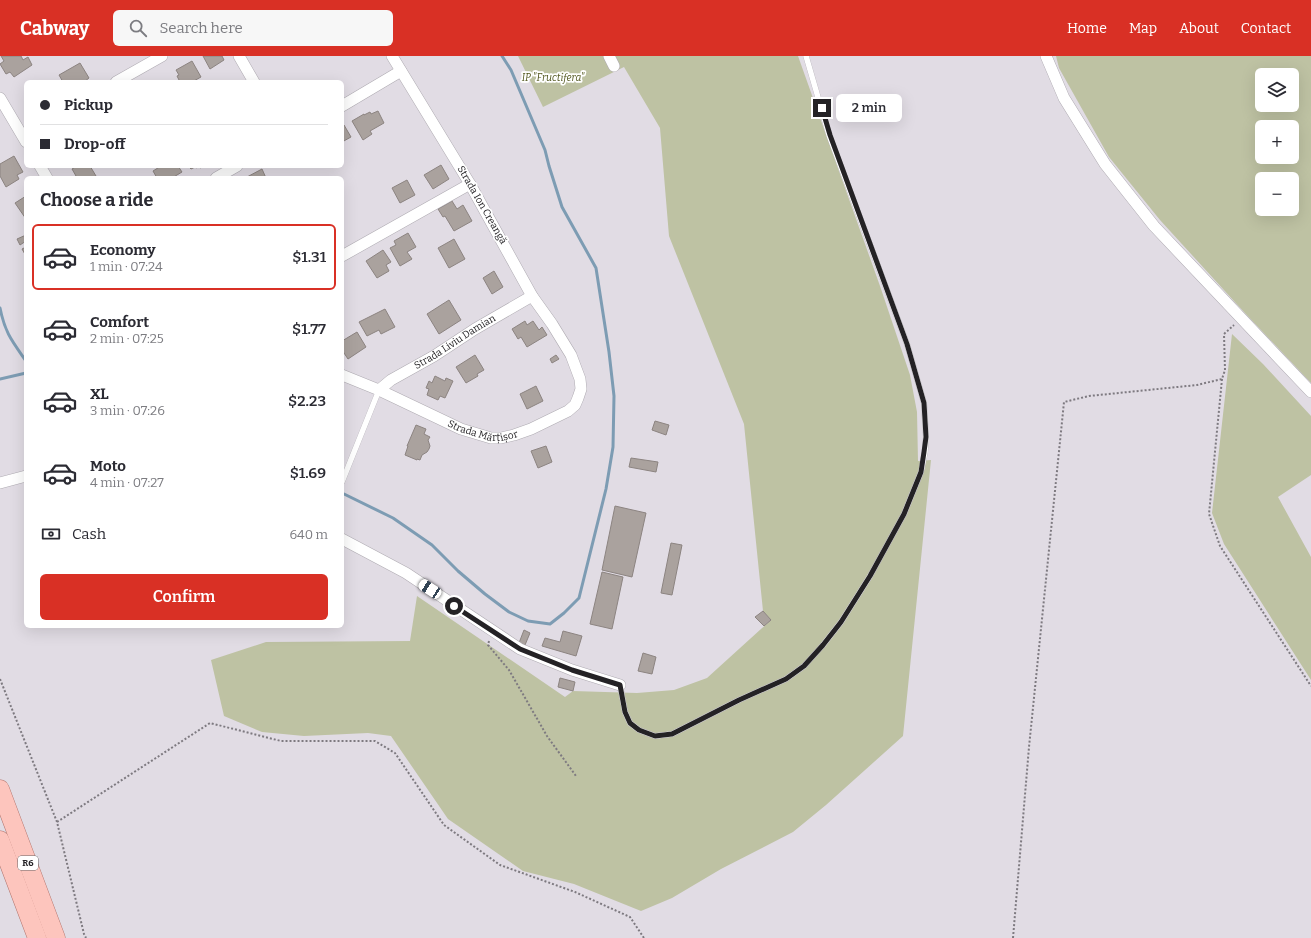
<!DOCTYPE html>
<html lang="en">
<head>
<meta charset="utf-8">
<style>
	:root { --surface:#fff; --page:#f7f7f7; --text:#2b2b33; --muted:#7c7c81; --line:#e1e1e2; --accent:#d93025 }
	body { margin:0; font-family:Bitter,serif; background:var(--page); color:var(--text); height:100vh; display:flex; flex-direction:column; font-size:15px; white-space:nowrap }
	* { box-sizing:border-box; margin:0 }
	p { font-size:13px; color:var(--muted) }
	.icon { flex:none; width:22px; height:22px; fill:none; stroke:currentColor; stroke-width:2; stroke-linecap:round; stroke-linejoin:round }
	.map { position:relative; flex:1; overflow:hidden }
	.details { position:absolute; left:24px; top:120px; width:320px; height:452px; display:flex; flex-direction:column; background:var(--surface); border-radius:6px; box-shadow:0 4px 16px #0002 }
	.details>* { flex:none }
	.top-card { position:absolute; left:24px; top:24px; width:320px; height:88px; border-radius:6px; box-shadow:0 4px 16px #0002; display:grid; align-content:center; height:88px; padding:0 16px; background:var(--surface) }
	.controls { position:absolute; left:1255px; top:12px; display:grid; gap:8px }
	.controls a { display:grid; place-items:center; width:44px; height:44px; border-radius:6px; background:var(--surface); box-shadow:0 4px 16px #0002; font-size:20px }
	.end { position:absolute; width:18px; height:18px; margin:-9px; border:5px solid #242225; background:#fff; box-shadow:0 0 0 2px #fff }
	.from { border-radius:50% }
	.bubble { position:absolute; height:28px; border-radius:6px; background:var(--surface); box-shadow:0 4px 16px #0002; font-size:13px; font-weight:600; line-height:28px; text-align:center }
	.car { position:absolute; width:12px; height:24px; margin:-12px -6px; border-radius:5px; box-shadow:0 0 3px 1px #0007; background:linear-gradient(#fff 24%,#345 0 40%,#fff 0 76%,#345 0 86%,#fff 0) }
	.top-card b { display:flex; align-items:center; gap:14px; height:38px; font-size:15px }
	.top-card b+b { border-top:1px solid var(--line) }
	.top-card i { width:10px; height:10px; background:var(--text) }
	ul { padding:0; list-style:none }
	li { display:flex; align-items:center; gap:12px; height:66px; margin:0 8px 6px; padding:0 8px; border:2px solid transparent; border-radius:6px }
	li div { flex:1 }
	li b { display:block; font-size:15px }
	li em { font-style:normal; font-weight:600 }
	li.active { border-color:var(--accent) }
	li>.icon { width:36px; height:36px; stroke-width:1.5 }
	h2 { padding:0 16px; font-size:18px; line-height:48px }
	.pay { display:flex; align-items:center; gap:10px; height:44px; padding:0 16px; font-size:15px }
	.pay p { margin-inline-start:auto }
	.cta { display:flex; gap:8px; margin-top:auto; padding:8px 16px }
	.cta a { flex:1; height:46px; border-radius:6px; background:var(--accent); color:#fff; font-size:16px; font-weight:600; line-height:46px; text-align:center }
	header { display:flex; align-items:center; gap:24px; box-sizing:border-box; height:56px; padding:0 20px; background:var(--accent); color:#fff }
	header strong { font-size:19px }
	nav { display:flex; gap:22px; margin-inline-start:auto; font-size:14px }
	.search { width:280px; height:36px; background:var(--page); display:flex; align-items:center; gap:10px; box-sizing:border-box; padding:0 14px; border-radius:6px; color:var(--muted); font-size:15px }
	.map>svg:first-child { display:block }
	.green { fill:#bec2a3; fill-rule:evenodd }
	.lines { fill:none; stroke-linecap:round; stroke-linejoin:round }
	.stream { stroke:#7d9cb3; stroke-width:3 }
	.building { fill:#aaa29e; stroke:#8c8481 }
	.lane-casing { stroke:#afabb2; stroke-width:6 }
	.street-casing { stroke:#afabb2; stroke-width:12 }
	.primary-casing { stroke:#b0736b; stroke-width:19 }
	.path { stroke:#7e7a80; stroke-width:2; stroke-dasharray:2 2; stroke-linecap:butt }
	.lane { stroke:#fff; stroke-width:5.5 }
	.street { stroke:#fff; stroke-width:11 }
	.primary { stroke:#fdc5bd; stroke-width:18 }
	.route { stroke:#242225; stroke-width:5 }
	.labels { text-anchor:middle; dominant-baseline:central; stroke-width:3.5; stroke-linejoin:round; paint-order:stroke }
	.shield { fill:#fff; stroke:#666466; stroke-width:1 }
	.shield-label { font-size:9px; font-weight:bold; fill:#242225 }
	.park-label { font-size:10px; font-style:italic; fill:#4f541b; stroke:#fff }
	.street-label { font-size:10px; fill:#242225; stroke:#fff }
</style>
</head>
<body>
<header>
<strong>Cabway</strong>
<div class="search"><svg class="icon" aria-label="search" viewBox="0 0 24 24"><circle cx="10" cy="10" r="6"/><path d="M15 15l6 6"/></svg>Search here</div>
<nav><a>Home</a><a>Map</a><a>About</a><a>Contact</a></nav>
</header>
<div class="map">
<svg width="1311" height="882" viewBox="0 0 1311 882">
	<rect width="100%" height="100%" fill="#e1dce4"/>
	<g class="green">
		<path d="M518,0H798L880,230L910,319L917,356L918,405L931,404L903,680L826,749L793,776L721,813L672,842L641,855L574,828L523,815L448,763L391,680L368,677L304,680L262,676L224,660L211,604L266,586L410,585L417,540L565,641L573,635L637,637L674,634L707,622L771,564L763,555L744,368L669,180L660,72L624,11L543,51Z"/>
		<path d="M1056,0H1311V327L1244,256L1160,164L1109,101L1059,12ZM1262,19H1292V49H1262ZM1262,71H1292V101H1262ZM1262,123H1292V153H1262Z"/>
		<path d="M1232,278L1263,308L1311,360V419L1278,441L1311,501V624L1224,488L1212,457Z"/>
	</g>
	<g class="lines">
		<g class="stream">
			<path d="M0,252C5,277 12,285 26,305"/>
			<path d="M0,323L26,317"/>
			<path d="M342,437L393,462L432,489L458,515L485,538L509,556L528,565L550,568L564,557L579,542L606,433L613,391L614,340L609,296L596,212L562,151L549,110L545,94L511,14L502,0"/>
		</g>
	</g>
	<g class="building">
		<path d="M1,0H21L23,4L28,1L32,9L14,21L10,16L6,18L0,8L4,5Z"/>
		<path d="M203,0H222L224,4L210,13Z"/>
		<path d="M192,5L201,21L192,26H180L177,20L179,19L176,14Z"/>
		<path d="M80,7L89,22L84,26H63L59,19Z"/>
		<path d="M378,55L384,67L370,75L372,78L363,84L352,65L364,58V59L370,56L371,58Z"/>
		<path d="M344,69L351,81L342,86V70Z"/>
		<path d="M14,100L23,116L17,119L19,123L6,131L0,120V108Z"/>
		<path d="M441,109L449,123L433,133L424,119Z"/>
		<path d="M77,110H90L96,120L93,122H75L74,121L76,120L72,113Z"/>
		<path d="M161,110H178L182,116L172,122H157L153,115Z"/>
		<path d="M188,110H204L200,112L199,110L196,112L195,111L191,113Z"/>
		<path d="M262,113L266,122H248L247,121Z"/>
		<path d="M407,124L415,139L400,147L392,132Z"/>
		<path d="M26,140V163L15,147Z"/>
		<path d="M452,145L457,153L463,149L472,165L454,175L445,160L443,161L438,153Z"/>
		<path d="M408,177L416,191L407,196L412,203L400,210L390,192L396,189L394,185Z"/>
		<path d="M26,179V185L20,189L17,183Z"/>
		<path d="M454,183L465,203L449,212L438,192Z"/>
		<path d="M26,191V200L22,193Z"/>
		<path d="M383,194L391,206L386,209L389,215L377,222L366,205Z"/>
		<path d="M494,215L503,231L492,238L483,222Z"/>
		<path d="M449,244L461,264L439,278L427,258Z"/>
		<path d="M385,253L395,271L381,278L379,274L367,280L359,266Z"/>
		<path d="M525,265L527,269L533,265L539,274L542,271L547,279L527,291L521,281L518,283L512,273Z"/>
		<path d="M357,276L366,291L348,303L342,294V285Z"/>
		<path d="M475,299L484,314L477,318L478,320L466,327L456,311Z"/>
		<path d="M556,299L559,303L552,307L550,303Z"/>
		<path d="M435,320L445,325L446,322L453,325L445,342L440,340L438,344L427,339L429,333L426,332L429,325L432,327Z"/>
		<path d="M536,330L543,345L527,353L520,338Z"/>
		<path d="M655,365L669,369L666,379L652,374Z"/>
		<path d="M416,369L426,373L424,378L430,381L428,384L430,390L429,393L427,396L422,399L420,404L417,403V404L405,399L408,390H407Z"/>
		<path d="M546,390L552,406L538,412L531,395Z"/>
		<path d="M631,402L658,406L656,416L629,411Z"/>
		<path d="M615,450L646,457L632,521L602,514Z"/>
		<path d="M671,487L682,489L672,539L661,537Z"/>
		<path d="M602,516L623,521L612,573L590,568Z"/>
		<path d="M763,555L771,564L764,570L755,561Z"/>
		<path d="M524,574L530,577L525,589L519,587Z"/>
		<path d="M563,575L582,580L576,600L542,590L545,582L560,586Z"/>
		<path d="M643,597L656,601L652,618L638,615Z"/>
		<path d="M560,622L575,626L573,635L558,631Z"/>
	</g>
	<g class="lines">
		<g class="lane-casing">
			<g id="lane">
				<path d="M342,426L379,334"/>
				<path d="M620,629L625,656L630,667L639,674L655,680L672,678L739,644L786,623L804,610L823,589L841,566L870,520L904,458L921,416L925,396L926,381L924,347L907,288L829,79L806,0"/>
			</g>
		</g>
		<g class="street-casing">
			<g id="street">
				<path d="M239,0L254,26"/>
				<path d="M609,0L614,10"/>
				<path d="M1046,0L1064,42L1105,108L1154,170L1311,336"/>
				<path d="M116,26L162,0"/>
				<path d="M0,42L26,86"/>
				<path d="M342,50L401,15"/>
				<path d="M40,110L47,122"/>
				<path d="M216,122L237,110"/>
				<path d="M342,200L470,128"/>
				<path id="s1" d="M342,319L379,334L461,373L491,382H501L514,379L531,373L568,355L575,349L578,342L581,333L580,323L571,299L552,268L532,240L470,128L392,0"/>
				<path id="s2" d="M379,334L391,324L434,300L475,273L532,240"/>
				<path d="M0,427L26,420"/>
				<path d="M342,483L406,517L520,593L572,614L620,629"/>
			</g>
		</g>
		<g class="primary-casing">
			<g id="primary">
				<path d="M0,733L56,882"/>
				<path d="M0,784L37,882"/>
			</g>
		</g>
		<g class="path">
			<path d="M1222,323L1209,458L1220,490L1311,630"/>
			<path d="M489,585L488,589L509,614L547,680L576,720"/>
			<path d="M0,623L57,766L84,878L86,882"/>
			<path d="M57,766L210,667L281,685H375L395,697L444,769L500,809L575,836L630,861L644,882"/>
			<path d="M1013,882L1029,691L1064,346L1089,340L1197,329L1222,323L1225,314L1224,278L1234,269"/>
		</g>
		<use href="#lane" class="lane"/>
		<use href="#street" class="street"/>
		<use href="#primary" class="primary"/>
	</g>
	<g class="lines">
		<path class="route" d="M454,550L520,593L572,614L620,629L625,656L630,667L639,674L655,680L672,678L739,644L786,623L804,610L823,589L841,566L870,520L904,458L921,416L924,396L926,381L924,347L907,288L830,79L822,52"/>
	</g>
	<g class="labels">
		<rect class="shield" x="18" y="800" width="20" height="14" rx="3"/>
		<g class="shield-label">
			<text x="28" y="807">R6</text>
		</g>
		<g class="park-label">
			<text x="553" y="22">IP "Fructifera"</text>
		</g>
		<g class="street-label">
			<text transform="translate(482 149) rotate(60)">Strada Ion Creangă</text>
			<text stroke="none"><textPath href="#s2" startOffset="90">Strada Liviu Damian</textPath></text>
			<text stroke="none"><textPath href="#s1" startOffset="153">Strada Mărțișor</textPath></text>
		</g>
	</g>
</svg>
<div class="controls">
<a><svg class="icon" aria-label="layers" viewBox="0 0 24 24"><path d="M12 4l9 5-9 5-9-5zM3 14l9 5 9-5"/></svg></a>
<a>+</a>
<a>−</a>
</div>
<i class="end from" style="left:454px;top:550px"></i>
<i class="end" style="left:822px;top:52px"></i>
<div class="bubble" style="left:836px;top:38px;width:66px">2 min</div>
<i class="car" style="left:430px;top:533px;rotate:303deg"></i>
<div class="top-card">
<b><i class="from"></i>Pickup</b>
<b><i></i>Drop-off</b>
</div>
<section class="details">
<h2>Choose a ride</h2>
<ul>
<li class="active"><svg class="icon" aria-label="car" viewBox="0 0 24 24"><path d="M5 17H2v-5l4-1 3-4h7l3 4 3 1v5h-3M9 17h6M6 11h13"/><circle cx="7" cy="17" r="2"/><circle cx="17" cy="17" r="2"/></svg><div><b>Economy</b><p>1 min · 07:24</p></div><em>$1.31</em></li>
<li><svg class="icon" aria-label="car" viewBox="0 0 24 24"><path d="M5 17H2v-5l4-1 3-4h7l3 4 3 1v5h-3M9 17h6M6 11h13"/><circle cx="7" cy="17" r="2"/><circle cx="17" cy="17" r="2"/></svg><div><b>Comfort</b><p>2 min · 07:25</p></div><em>$1.77</em></li>
<li><svg class="icon" aria-label="car" viewBox="0 0 24 24"><path d="M5 17H2v-5l4-1 3-4h7l3 4 3 1v5h-3M9 17h6M6 11h13"/><circle cx="7" cy="17" r="2"/><circle cx="17" cy="17" r="2"/></svg><div><b>XL</b><p>3 min · 07:26</p></div><em>$2.23</em></li>
<li><svg class="icon" aria-label="car" viewBox="0 0 24 24"><path d="M5 17H2v-5l4-1 3-4h7l3 4 3 1v5h-3M9 17h6M6 11h13"/><circle cx="7" cy="17" r="2"/><circle cx="17" cy="17" r="2"/></svg><div><b>Moto</b><p>4 min · 07:27</p></div><em>$1.69</em></li>
</ul>
<div class="pay"><svg class="icon" aria-label="cash" viewBox="0 0 24 24"><path d="M3 7h18v10H3z"/><circle cx="12" cy="12" r="2"/></svg>Cash<p>640 m</p></div>
<div class="cta"><a>Confirm</a></div>
</section>
</div>
</body>
</html>
